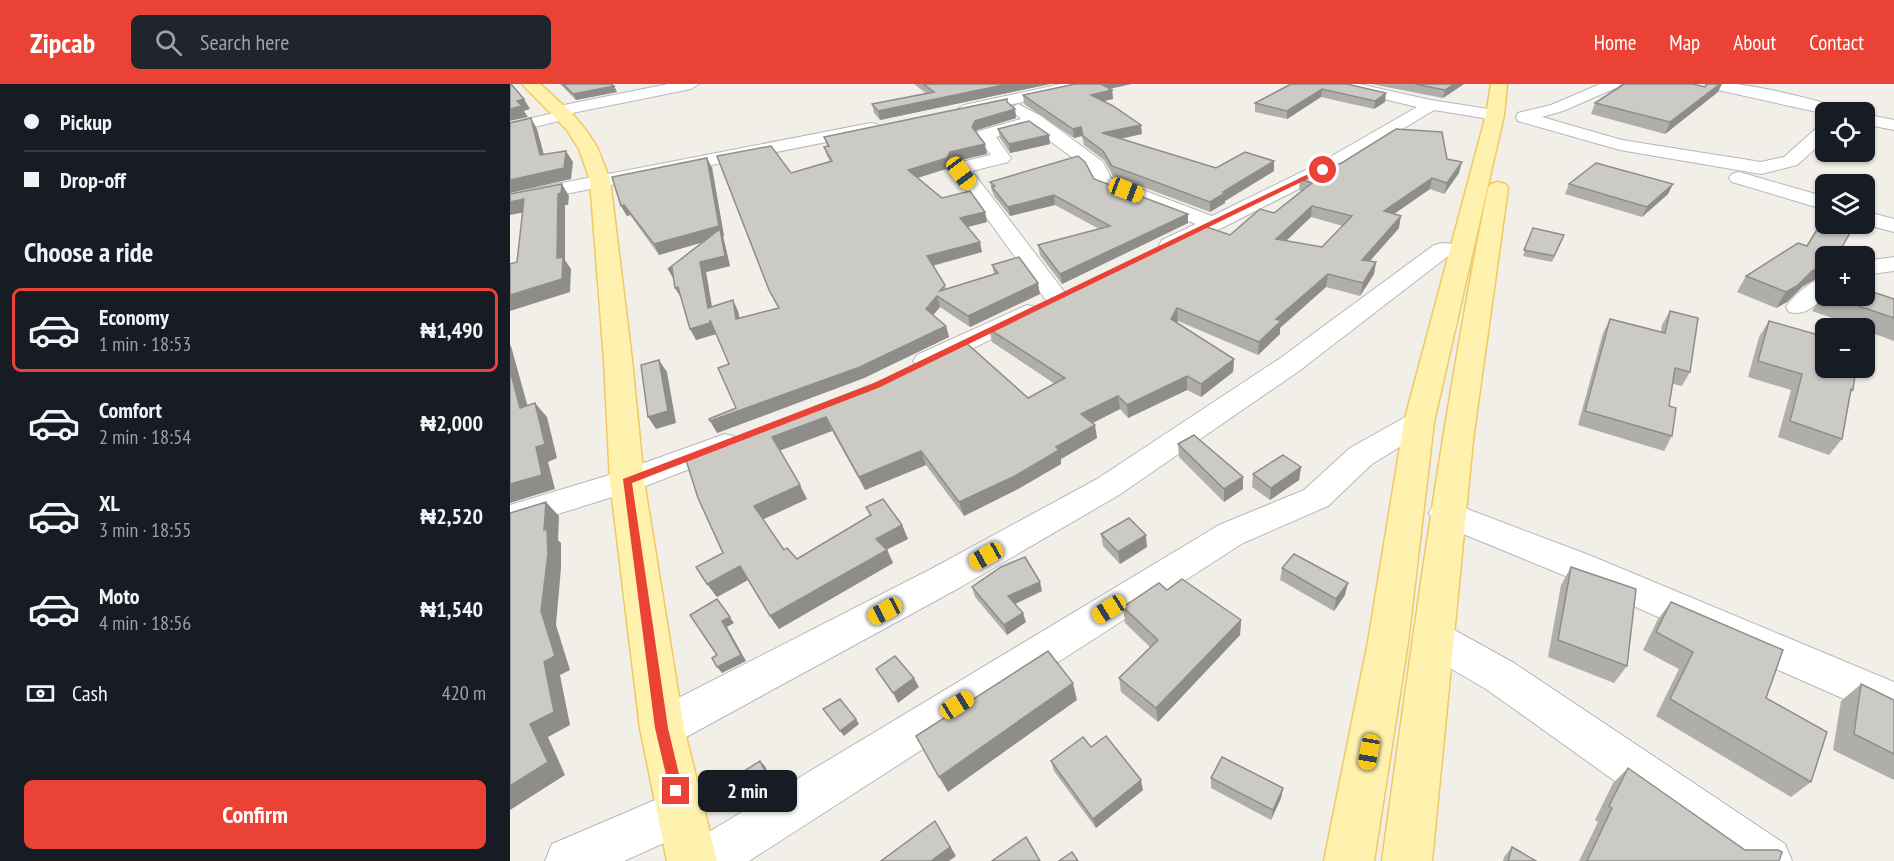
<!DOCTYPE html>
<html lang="en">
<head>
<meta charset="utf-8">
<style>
	:root { --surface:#171b24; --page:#20242c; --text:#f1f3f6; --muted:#9ea1a6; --line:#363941; --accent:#ea4335 }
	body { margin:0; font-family:"PT Sans Narrow",sans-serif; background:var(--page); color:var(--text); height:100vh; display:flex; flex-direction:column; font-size:22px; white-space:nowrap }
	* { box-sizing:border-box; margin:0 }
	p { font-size:20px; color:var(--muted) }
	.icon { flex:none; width:33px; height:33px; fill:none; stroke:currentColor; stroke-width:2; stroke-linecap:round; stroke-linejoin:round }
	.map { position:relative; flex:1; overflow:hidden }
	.sheet { display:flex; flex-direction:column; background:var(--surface); width:510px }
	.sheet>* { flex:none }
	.banner { display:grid; align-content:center; height:132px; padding:0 24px; background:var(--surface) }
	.tools { position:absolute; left:1305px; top:18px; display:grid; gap:12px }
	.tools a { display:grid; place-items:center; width:60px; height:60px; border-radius:9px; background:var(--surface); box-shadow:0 2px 4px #0004; font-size:30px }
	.end { position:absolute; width:27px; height:27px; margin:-14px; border:8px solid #ea4335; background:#fff; box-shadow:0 0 0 3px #fff }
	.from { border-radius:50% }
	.bubble { position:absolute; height:42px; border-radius:9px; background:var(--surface); box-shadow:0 2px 4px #0004; font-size:20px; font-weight:600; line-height:42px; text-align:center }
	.car { position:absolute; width:18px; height:36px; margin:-18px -9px; border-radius:8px; box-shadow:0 0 4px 2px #0007; background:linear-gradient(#f5c518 24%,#345 0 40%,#f5c518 0 76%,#345 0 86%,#f5c518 0) }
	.banner b { display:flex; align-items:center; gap:21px; height:57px; font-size:22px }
	.banner b+b { border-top:2px solid var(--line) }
	.banner i { width:15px; height:15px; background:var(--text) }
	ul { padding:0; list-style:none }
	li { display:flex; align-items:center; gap:18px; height:84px; margin:0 12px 9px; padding:0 12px; border:3px solid transparent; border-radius:9px }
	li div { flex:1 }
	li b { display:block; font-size:22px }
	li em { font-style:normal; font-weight:600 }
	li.active { border-color:var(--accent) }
	li>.icon { width:54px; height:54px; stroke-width:1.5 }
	h2 { padding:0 24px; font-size:27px; line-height:72px }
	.pay { display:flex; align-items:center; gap:15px; height:66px; padding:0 24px; font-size:22px }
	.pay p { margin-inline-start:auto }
	.cta { display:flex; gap:12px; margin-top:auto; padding:12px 24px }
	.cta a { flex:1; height:69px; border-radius:9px; background:var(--accent); color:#fff; font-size:24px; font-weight:600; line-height:69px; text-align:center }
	header { display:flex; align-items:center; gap:36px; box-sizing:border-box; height:84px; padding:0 30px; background:var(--accent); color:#fff }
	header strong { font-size:28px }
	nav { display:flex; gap:33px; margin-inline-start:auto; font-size:21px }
	.search { width:420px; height:54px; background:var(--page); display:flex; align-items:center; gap:15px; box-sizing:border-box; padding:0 21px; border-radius:9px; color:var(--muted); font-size:22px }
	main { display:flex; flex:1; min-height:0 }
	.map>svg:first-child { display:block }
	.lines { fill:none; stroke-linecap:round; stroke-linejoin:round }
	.minor-casing { stroke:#b5b8bc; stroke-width:2 }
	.major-casing { stroke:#f2c960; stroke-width:3 }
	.minor { fill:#fff; fill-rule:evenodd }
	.major { fill:#fff2af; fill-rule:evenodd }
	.wall { fill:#afaea9; fill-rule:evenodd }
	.shaded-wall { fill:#8f8d8a }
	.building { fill:#cccac5; stroke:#8f8d8a; stroke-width:1.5; fill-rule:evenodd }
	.route { fill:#ea4335 }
</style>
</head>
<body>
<header>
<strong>Zipcab</strong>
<div class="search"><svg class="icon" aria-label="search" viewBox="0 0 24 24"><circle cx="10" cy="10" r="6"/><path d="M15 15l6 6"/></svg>Search here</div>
<nav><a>Home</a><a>Map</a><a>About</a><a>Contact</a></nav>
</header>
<main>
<section class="sheet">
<div class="banner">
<b><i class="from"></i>Pickup</b>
<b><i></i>Drop-off</b>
</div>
<h2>Choose a ride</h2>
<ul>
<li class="active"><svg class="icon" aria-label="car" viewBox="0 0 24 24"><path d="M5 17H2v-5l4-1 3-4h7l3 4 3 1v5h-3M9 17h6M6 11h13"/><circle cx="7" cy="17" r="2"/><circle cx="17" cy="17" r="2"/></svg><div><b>Economy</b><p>1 min · 18:53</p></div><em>₦1,490</em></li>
<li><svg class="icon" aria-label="car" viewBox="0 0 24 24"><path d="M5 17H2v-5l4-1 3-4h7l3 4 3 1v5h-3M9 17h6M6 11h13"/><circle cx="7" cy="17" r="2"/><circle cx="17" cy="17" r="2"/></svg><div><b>Comfort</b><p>2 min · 18:54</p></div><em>₦2,000</em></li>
<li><svg class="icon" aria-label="car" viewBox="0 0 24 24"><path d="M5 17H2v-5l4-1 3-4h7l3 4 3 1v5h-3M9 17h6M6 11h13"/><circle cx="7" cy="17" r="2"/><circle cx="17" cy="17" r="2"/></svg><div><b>XL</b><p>3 min · 18:55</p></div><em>₦2,520</em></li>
<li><svg class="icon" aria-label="car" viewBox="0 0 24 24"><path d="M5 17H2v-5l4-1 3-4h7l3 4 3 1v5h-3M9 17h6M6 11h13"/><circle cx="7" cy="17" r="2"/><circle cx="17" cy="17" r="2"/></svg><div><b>Moto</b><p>4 min · 18:56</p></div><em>₦1,540</em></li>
</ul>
<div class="pay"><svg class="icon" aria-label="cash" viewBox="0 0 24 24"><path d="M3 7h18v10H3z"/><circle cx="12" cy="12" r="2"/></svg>Cash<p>420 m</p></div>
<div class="cta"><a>Confirm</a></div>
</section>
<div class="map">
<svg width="1384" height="777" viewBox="0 0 1384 777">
	<rect width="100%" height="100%" fill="#f1efe8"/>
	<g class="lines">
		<g class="minor-casing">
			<g id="minor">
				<path d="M158,0H189L181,5L62,29L63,31L61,34L0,49V39L44,29L42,26L44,23Z"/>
				<path d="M551,0H580L572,5L454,31L446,26L454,21Z"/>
				<path d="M821,0H849L921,16L985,26L993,31L985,36L924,26L820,89L712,144L660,168L652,166L649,161L652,156L686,140L586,102L578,85L521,43L486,53L501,74L498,78L462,87L559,214L556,219L547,221L538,219L441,84L443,80L481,71L466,51L469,47L511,35L500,25L508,20L531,32L593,78L601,94L702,132L806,81L907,23L824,3Z"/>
				<path d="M1090,0H1111L1108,3L1053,27L1032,33L1112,56L1251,78L1274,73L1310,41L1316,40V55L1287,81L1251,90L1110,66L1008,37L1006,33L1008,29L1041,21Z"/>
				<path d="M1195,0C1205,0 1215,0 1224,0C1241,1 1326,18 1334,28L1316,30L1203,5Z"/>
				<path d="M1354,30L1384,36V46L1354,40Z"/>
				<path d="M361,39L367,40L370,44L367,48L0,121V109Z"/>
				<path d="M1229,88L1316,113V126L1222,98L1219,94L1222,90Z"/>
				<path d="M1354,127L1384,135V148L1354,140Z"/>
				<path d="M932,159L959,161L962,166L959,171L937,173L789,287L609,411L449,504L167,658L152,664L137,658L131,644L137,630L423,484L587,395L769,275L924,161Z"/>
				<path d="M1384,173V187L1354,191V177Z"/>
				<path d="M1316,192V212C1304,222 1296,232 1279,228L1276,223C1284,211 1302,196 1316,192Z"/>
				<path d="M517,221L526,223L529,228L526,233L425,283L416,285L407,283L403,277L407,271Z"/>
				<path d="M909,328L919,331L924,338L919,345L862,380L818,422L733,459L239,777H172L179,760L709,441L794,406L840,364L899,331Z"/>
				<path d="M215,350L226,353L230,360L226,367L128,405L0,445V421L106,389Z"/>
				<path d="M936,417L1079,471L1384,598V637L1053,491L924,438L919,429L924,420Z"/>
				<path d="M923,537L937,542L1004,579L1275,760L1282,777H1217L976,605L909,566L904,554L909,542Z"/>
				<path d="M171,705L187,712L194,728L187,744L114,777H35L42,760Z"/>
			</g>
		</g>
		<g class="major-casing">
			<g id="major">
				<path d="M12,0H30L61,28L78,49L88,65L100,96L122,276L134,397L174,644L207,777H157L130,644L100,397L94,276L80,96L69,65L57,46Z"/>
				<path d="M981,0H997L994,31L924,338L898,558L864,777H814L858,558L894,338L976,31Z"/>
				<path d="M988,98L995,100L998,104L963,356L922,777H872C903,552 933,327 978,104L981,100Z"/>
			</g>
		</g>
		<use href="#minor" class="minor"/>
		<use href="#major" class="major"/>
	</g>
	<g class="wall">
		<path d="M50,0H101L104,2L107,8L66,16Z"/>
		<path d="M404,0H540L370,36L364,29L362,20L417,10Z"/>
		<path d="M565,0H621L600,5L602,6L603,15L593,17L632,50L611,55L706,84L764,87L715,117V119L700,128L603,92L594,76L574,61L572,52L564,54L514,20L513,11Z"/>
		<path d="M837,0L875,18L864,25L811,13L777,35L745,28V19Z"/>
		<path d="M861,0H954L933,14Z"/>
		<path d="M1195,3L1208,8L1155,50L1081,30L1085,19Z"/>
		<path d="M497,18L505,25L506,34L467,46L466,48L477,70L442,78L439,84L407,94L432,114L475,128L477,138L458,143L472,168L423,182L435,201L436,205L484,190L482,181L530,210L460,243L430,223L423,231L436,242L439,253L354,294L207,349L226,324L219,280L206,250L186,256L172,214L164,195L158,185L192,158L149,171L120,131L117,132L111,122L197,74L202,84L214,152H213L220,182L196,188L202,223L228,227L229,234L268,224L259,206L281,89L320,77L317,72L314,63L317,62L314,53Z"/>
		<path d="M488,45L540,60L500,69L490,54Z"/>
		<path d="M937,75L949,89L934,110L920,105L884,130L889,144L860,177L866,178L864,190L850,212L816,203L770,244V250L748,271L668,237L667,238L724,275L723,288L691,313L677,306L618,334L610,325L582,339L587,354L551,375V380L508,405L454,432L416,381L355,406L322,347L269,366L297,415L253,435L274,466L287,475L360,432L356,423L392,441L398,455L377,465L383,479L269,545L260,532L238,496L207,513L197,500L213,469L188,414L371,297L518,314L545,300L482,258L479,245L720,151L764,129L791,107L789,106L790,95L830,80ZM801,133L833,142L812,163L776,157Z"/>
		<path d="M584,95L678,139L552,200L530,171L528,161L589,145L545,121L500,132L484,112L483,109L482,107L480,98Z"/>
		<path d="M1059,100H1163L1158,110L1132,133L1055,110Z"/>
		<path d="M1023,144L1052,157L1042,178L1013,172Z"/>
		<path d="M1236,192L1292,203L1277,218L1266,224L1227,208Z"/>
		<path d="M1316,207V212H1354L1384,215V257L1354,246V244H1351L1302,227L1313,209Z"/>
		<path d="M1160,227L1180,288L1172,302L1163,300L1159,322L1162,352L1154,367L1068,341L1093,249L1100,235L1151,248L1152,241Z"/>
		<path d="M1259,237L1343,306L1341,309L1332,355L1319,371L1268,353L1281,306L1238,293L1249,253Z"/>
		<path d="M668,360L733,393V405L714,418L669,373Z"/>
		<path d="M791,383L789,396L760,416L742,403L743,390Z"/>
		<path d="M591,450L637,463L610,480L593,462Z"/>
		<path d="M1061,483L1117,582L1104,599L1038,573L1051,501Z"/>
		<path d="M772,484L835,511L824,527L770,496Z"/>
		<path d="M462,503L532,507L505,520L516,538L497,551L465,513Z"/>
		<path d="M657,506L731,536L730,551L648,638L611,608L609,594L640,563L615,539L613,523Z"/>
		<path d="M1161,518L1256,614L1301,698L1281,713L1146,632L1169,585L1133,566L1148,535Z"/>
		<path d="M1351,600L1384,616V696L1323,666L1331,617Z"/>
		<path d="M581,663L633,706L586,744L544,687L541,677Z"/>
		<path d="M1118,684L1235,766L1269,777H1069L1088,738L1085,736L1103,699Z"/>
		<path d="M701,694L773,704L771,714L761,736L701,704Z"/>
		<path d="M1002,763L1026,777H993L994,773Z"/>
	</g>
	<g class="shaded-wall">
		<path d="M498,0H540L370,36L368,27Z"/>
		<path d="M589,0H621L589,7Z"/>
		<path d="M944,0H954L933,14L935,6Z"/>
		<path d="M1210,0H1212L1208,8L1155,50L1160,38Z"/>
		<path d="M104,2L107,8L66,16L63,10Z"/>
		<path d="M812,5L811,13L777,35V27Z"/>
		<path d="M602,6L603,15L581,20V11Z"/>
		<path d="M876,9L875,18L864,25L865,17Z"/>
		<path d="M14,15L20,25L14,27L18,33L0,37V25L7,17Z"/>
		<path d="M505,25L506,34L467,46L464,52L462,43L465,37Z"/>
		<path d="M21,34L27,45L37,82L30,71Z"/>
		<path d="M631,41L632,50L593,58L592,49Z"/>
		<path d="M571,43L572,52L564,54L563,45Z"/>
		<path d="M539,51L540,60L500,69L499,60Z"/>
		<path d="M475,60L477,70L442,78L439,84L401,96L398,86L440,68Z"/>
		<path d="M56,67L63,78L61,95L0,109V96Z"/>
		<path d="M197,74L202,84L214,152H213L220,182L196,188L204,235L198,224L190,178L211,153L149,171L144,160Z"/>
		<path d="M764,77V87L715,117V119L700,128V118L713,108Z"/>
		<path d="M952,78L949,89L934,110L937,99Z"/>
		<path d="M922,94L920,105L872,138L874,127Z"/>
		<path d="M52,100L59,112L58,121H55V176L61,185L60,208L0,227V211Z"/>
		<path d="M1163,100L1158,110L1132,133L1137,123Z"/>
		<path d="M544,111L545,121L500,132L498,123Z"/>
		<path d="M14,115L21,127L0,131V118Z"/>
		<path d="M114,121L120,131L117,132L111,122Z"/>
		<path d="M802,122L801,133L765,167L766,155Z"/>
		<path d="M475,128L477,138L453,144L450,134Z"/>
		<path d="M678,130V139L552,200L550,190Z"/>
		<path d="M891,132L889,144L850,188L852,176Z"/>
		<path d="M470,158L472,168L420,182L417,172Z"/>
		<path d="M866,178L864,190L850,212L853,199Z"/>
		<path d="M1316,179V189L1292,203L1277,218L1266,224L1276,208L1302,187Z"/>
		<path d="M162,184L164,196L158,185Z"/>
		<path d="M818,190L816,203L770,244V250L748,271L749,258L766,235Z"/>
		<path d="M528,199L530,210L460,243L458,232Z"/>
		<path d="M168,203L171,214L165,204Z"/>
		<path d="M427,212L430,223L419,236L416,225Z"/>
		<path d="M223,216L228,227L232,246L226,235Z"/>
		<path d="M667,224L668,237L662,247L661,235Z"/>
		<path d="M200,236L206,250L186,256L180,245Z"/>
		<path d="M436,242L439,253L354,294L207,349L200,337Z"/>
		<path d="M0,261L1,262L22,338L10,324L0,286Z"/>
		<path d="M724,275L723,288L691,313V300Z"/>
		<path d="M149,276L157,288L166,339L146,345L138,333Z"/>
		<path d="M677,292V306L618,334L617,321Z"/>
		<path d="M608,312L610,325L573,344L571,330Z"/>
		<path d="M25,319L37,333L47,374L38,378L45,405L0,419V400L26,363Z"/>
		<path d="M316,333L322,347L269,367L262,353Z"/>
		<path d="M585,341L587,354L551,375V380L508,405L454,432L449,418Z"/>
		<path d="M411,367L416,381L355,406L349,393Z"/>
		<path d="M791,383L789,396L760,416L761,404Z"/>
		<path d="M733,393V405L714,418V405Z"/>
		<path d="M290,401L297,415L252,436L244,422Z"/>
		<path d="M36,418L49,432L48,456L51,459V484L46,541L60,586L50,591L60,641L38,653L55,691L0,726V702L20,640L34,578L31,527Z"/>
		<path d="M392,441L398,455L372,468L366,455Z"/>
		<path d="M636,451L637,463L610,480L608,468Z"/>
		<path d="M377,466L383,479L269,545L260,532Z"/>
		<path d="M230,482L240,495L207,513L197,500Z"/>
		<path d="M530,498L532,507L501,522L498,512Z"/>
		<path d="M838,499L835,511L824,527L826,515Z"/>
		<path d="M207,515L224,539L217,543L236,577L212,589L207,583Z"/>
		<path d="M513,529L516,538L497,551L494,541Z"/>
		<path d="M731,536L730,551L648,638L646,624Z"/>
		<path d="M404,594L409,603L388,619L383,609Z"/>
		<path d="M563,599L567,616L438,708L429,693Z"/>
		<path d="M346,635L349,640L334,652L330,647Z"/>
		<path d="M250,677L255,682L266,705L234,725L228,720Z"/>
		<path d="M631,696L633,706L586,744L583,735Z"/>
		<path d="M773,704L771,714L761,736L763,726Z"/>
		<path d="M425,737L446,772L439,777H421Z"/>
	</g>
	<g class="building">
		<path d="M0,0H1L14,15L7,17L12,22L0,25Z"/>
		<path d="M53,0H101L104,2L63,10Z"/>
		<path d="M413,0H498L368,27L362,20L424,8Z"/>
		<path d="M565,0H591L602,6L581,11L603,22L631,41L592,49L706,84L735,68L764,77L713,108L715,109L700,118L602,82L593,67L573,52L571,43L563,45L513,11Z"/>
		<path d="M781,0H837L876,9L865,17L812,5L777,27L745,19Z"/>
		<path d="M905,0H944L935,6Z"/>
		<path d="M1114,0H1183L1195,3L1197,0H1210L1160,38L1085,19Z"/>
		<path d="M497,15V18L505,25L465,37L462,43L475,60L440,68L437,74L398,86L432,114L460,107L475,128L450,134L470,158L417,172L435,201L430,207L488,189L482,181L509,173L528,199L458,232L427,212L416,225L436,242L350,283L200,337L199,335L226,324L208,284L219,280L200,236V239L180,245L168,203L165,204L162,184L158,185L210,145L215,172L190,178L198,224L223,216L226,235L269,224L259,206L207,72L261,62L281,89L322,77L314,63L319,62L314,53Z"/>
		<path d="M21,34L30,71L56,67L54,84L0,96V39Z"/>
		<path d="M519,37L539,51L499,60L488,45Z"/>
		<path d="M886,45L932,48L937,75L952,78L937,99L922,94L874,127L891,132L852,176L866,178L853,199L818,190L766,235L771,237L749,258L667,224L661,235L724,275L691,300L677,292L617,321L608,312L571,330L585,341L546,363L549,366L505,392L449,418L411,367L349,393L316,333L262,353L290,401L244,422L274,466L277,464L287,475L361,431L356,423L373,415L392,441L366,455L377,466L260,532L230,482L197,500L186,483L213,469L188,414L175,373L371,297L454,257L518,314L555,294L479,245L694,142L720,151L750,125L764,129L802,99L790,95L825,79L830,80ZM802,122L842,132L812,163L766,155Z"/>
		<path d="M568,72L575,78L584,95L678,130L550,190L528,161L600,142L544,111L498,123L482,103L485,102L480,98Z"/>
		<path d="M197,74L209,142L144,160L114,121L111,122L102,93Z"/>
		<path d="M1086,79L1163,100L1137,123L1059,100Z"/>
		<path d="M52,100L51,109L48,110L47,174L53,173L52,195L0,211V180L7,178L14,115L0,118V110Z"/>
		<path d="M1316,131V140H1345L1327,172H1316V179L1302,187L1287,202L1276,208L1236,192L1288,159L1297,162Z"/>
		<path d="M1023,144L1054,151L1044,172L1014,166Z"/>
		<path d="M1354,205L1384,215V234L1319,212H1354Z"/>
		<path d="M1160,227L1188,234L1180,288L1165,284L1159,322L1166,324L1162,352L1075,327L1100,235L1155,249Z"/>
		<path d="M1259,237L1316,253V284H1346L1343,306L1341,305L1332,355L1280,337L1292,290L1248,277Z"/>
		<path d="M149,276L158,327L138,333L131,281Z"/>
		<path d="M0,286L10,324L25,319L35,360L26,363L32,391L0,400Z"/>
		<path d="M684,351L733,393L714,405L668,360Z"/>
		<path d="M773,371L791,383L761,404L743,390Z"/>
		<path d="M36,418L34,446L37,445L38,470L31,527L45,572L34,578L44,628L20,640L38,678L0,702V429Z"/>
		<path d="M619,434L636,451L608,468L591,450Z"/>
		<path d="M784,470L838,499L826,515L772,484Z"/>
		<path d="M515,473L530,498L498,512L513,529L494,541L462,503L491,483Z"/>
		<path d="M1061,483L1126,505L1117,582L1048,556Z"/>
		<path d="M672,495L731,536L646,624L609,594L648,556L613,523L649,499L657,506Z"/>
		<path d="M207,515L220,533L212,537L231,571L207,583L202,574L207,571L180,531Z"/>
		<path d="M1161,518L1273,566L1256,614L1317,648L1301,698L1160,615L1183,568L1146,548Z"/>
		<path d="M538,567L563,599L429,693L406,652Z"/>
		<path d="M385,572L404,594L383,609L366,585Z"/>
		<path d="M1351,600L1384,616V670L1344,650Z"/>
		<path d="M330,615L346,635L330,647L313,625Z"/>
		<path d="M596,652L631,696L583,735L541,677L573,653L581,663Z"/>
		<path d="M712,673L773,704L763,726L701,694Z"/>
		<path d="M250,677L261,700L228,720L218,697Z"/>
		<path d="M1118,684L1235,766H1268L1272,768L1269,777H1077L1102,724L1099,722Z"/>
		<path d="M425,737L440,763L421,777H371Z"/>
		<path d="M516,753L530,777H482Z"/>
		<path d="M1002,763L1026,777H998Z"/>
		<path d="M562,768L568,777H549Z"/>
	</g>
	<path class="route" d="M811,84L816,86L368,304L122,399L158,644L173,707L171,712L166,714L161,712L145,644L113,395L362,300Z"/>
</svg>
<div class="tools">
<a><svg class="icon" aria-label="locate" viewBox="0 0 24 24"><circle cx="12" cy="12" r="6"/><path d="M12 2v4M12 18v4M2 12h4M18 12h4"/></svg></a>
<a><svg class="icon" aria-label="layers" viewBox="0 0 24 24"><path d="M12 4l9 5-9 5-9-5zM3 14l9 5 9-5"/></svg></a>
<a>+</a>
<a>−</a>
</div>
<i class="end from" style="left:813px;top:86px"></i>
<i class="end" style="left:166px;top:707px"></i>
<div class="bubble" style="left:188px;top:686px;width:99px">2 min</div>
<i class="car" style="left:451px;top:89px;rotate:143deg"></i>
<i class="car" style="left:616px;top:106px;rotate:111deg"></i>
<i class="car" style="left:476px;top:472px;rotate:241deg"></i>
<i class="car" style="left:599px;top:525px;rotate:238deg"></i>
<i class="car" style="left:375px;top:527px;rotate:242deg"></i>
<i class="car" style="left:447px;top:621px;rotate:58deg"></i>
<i class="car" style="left:859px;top:668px;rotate:190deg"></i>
</div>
</main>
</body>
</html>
